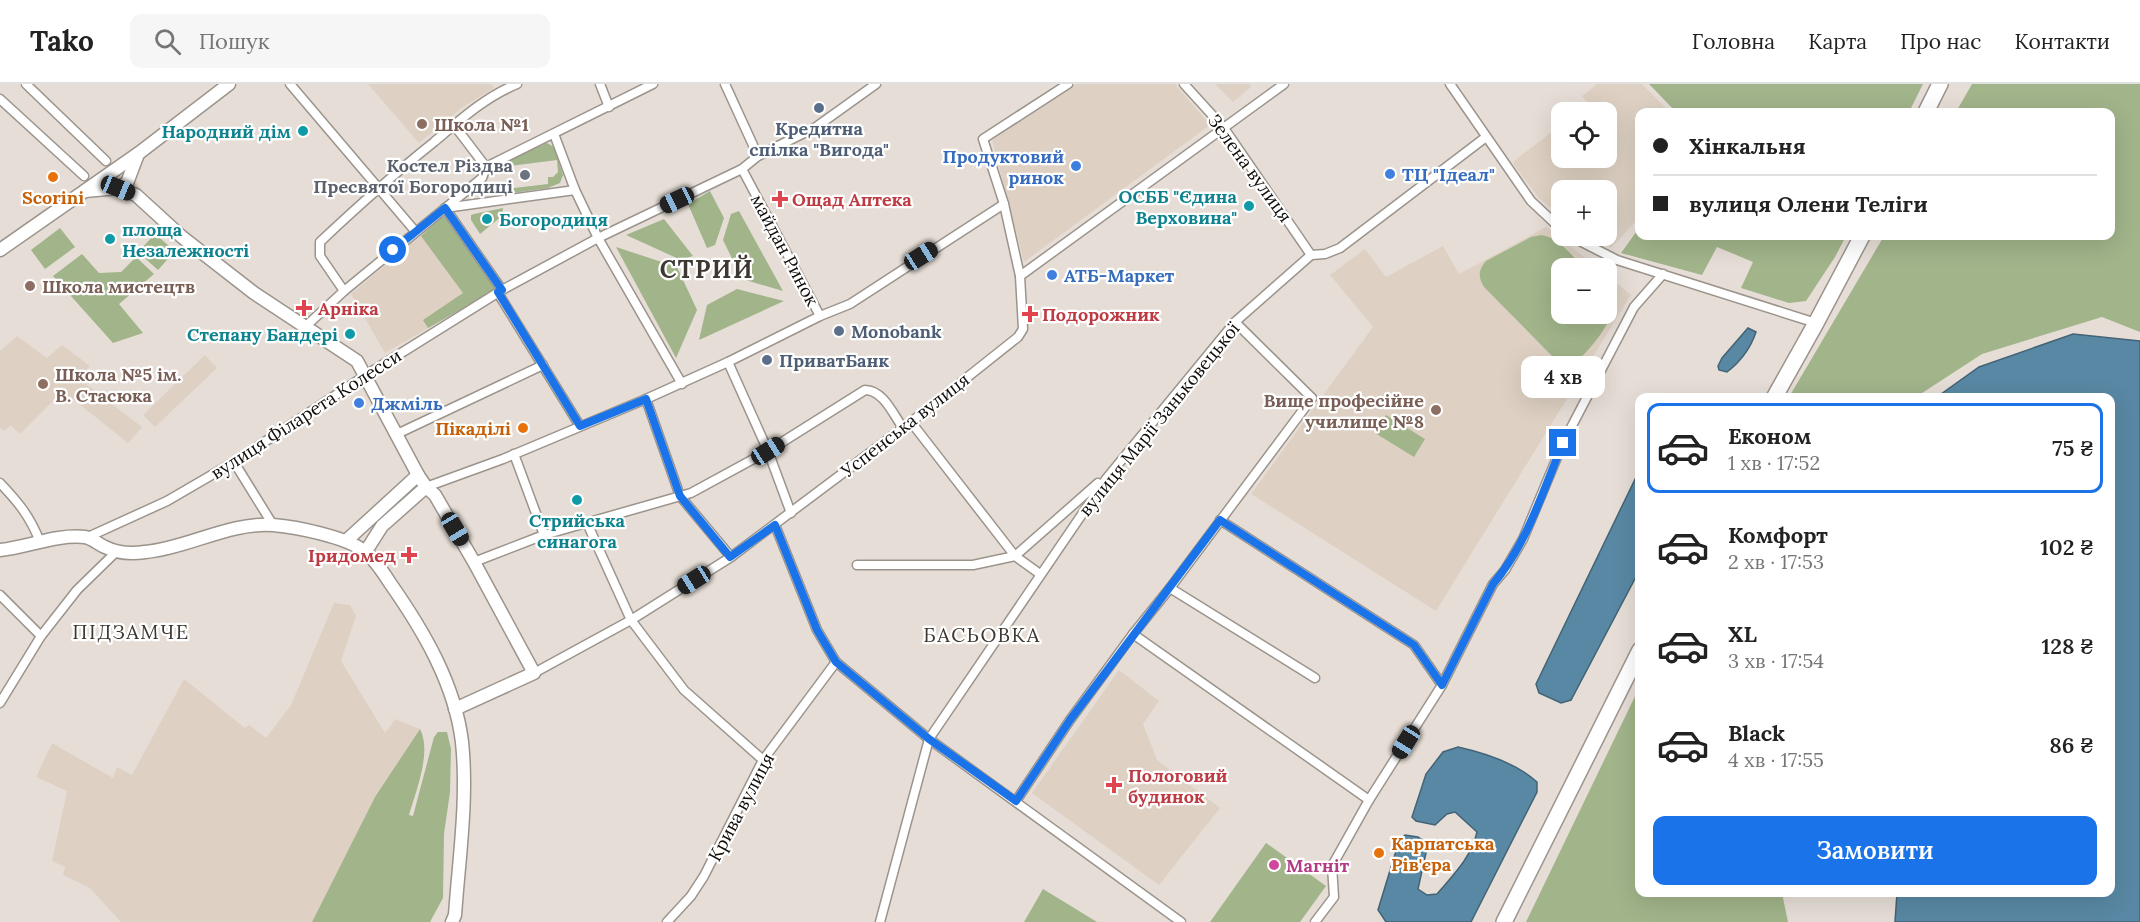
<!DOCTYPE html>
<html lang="uk">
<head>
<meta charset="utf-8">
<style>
	:root { --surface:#fff; --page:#f6f6f6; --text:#222; --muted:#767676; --line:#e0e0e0; --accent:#1a73e8 }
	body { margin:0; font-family:Lora,serif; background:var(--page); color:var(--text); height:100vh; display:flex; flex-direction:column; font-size:22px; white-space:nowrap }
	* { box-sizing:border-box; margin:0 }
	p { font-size:20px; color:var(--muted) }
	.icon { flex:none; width:33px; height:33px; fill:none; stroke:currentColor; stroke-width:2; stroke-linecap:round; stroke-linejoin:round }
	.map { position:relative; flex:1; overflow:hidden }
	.side { position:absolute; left:1635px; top:309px; width:480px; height:504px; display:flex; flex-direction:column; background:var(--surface); border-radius:12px; box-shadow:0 6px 24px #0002 }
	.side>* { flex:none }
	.guide { position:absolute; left:1635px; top:24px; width:480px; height:132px; border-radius:12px; box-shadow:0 6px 24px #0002; display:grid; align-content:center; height:132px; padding:0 18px; background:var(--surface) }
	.controls { position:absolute; left:1551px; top:18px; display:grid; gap:12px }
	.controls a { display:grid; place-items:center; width:66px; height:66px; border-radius:12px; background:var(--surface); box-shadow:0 6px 24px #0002; font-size:30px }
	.end { position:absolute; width:27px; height:27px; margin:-14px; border:8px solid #1a73e8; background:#fff; box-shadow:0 0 0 3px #fff }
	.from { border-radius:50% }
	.bubble { position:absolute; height:42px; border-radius:12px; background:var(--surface); box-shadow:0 6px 24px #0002; font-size:20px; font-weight:600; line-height:42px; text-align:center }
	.car { position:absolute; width:18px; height:36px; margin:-18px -9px; border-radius:8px; box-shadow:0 0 4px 2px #0007; background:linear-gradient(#222 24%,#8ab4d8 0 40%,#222 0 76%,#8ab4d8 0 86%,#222 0) }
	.guide b { display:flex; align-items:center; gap:21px; height:57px; font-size:22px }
	.guide b+b { border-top:2px solid var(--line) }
	.guide i { width:15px; height:15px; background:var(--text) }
	ul { padding:10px 0 0; list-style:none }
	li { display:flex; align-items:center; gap:18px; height:90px; margin:0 12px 9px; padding:0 6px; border:3px solid transparent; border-radius:12px }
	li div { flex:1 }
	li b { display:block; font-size:22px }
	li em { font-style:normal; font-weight:600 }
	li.selected { border-color:var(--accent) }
	li>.icon { width:54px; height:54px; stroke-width:1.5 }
	.button { display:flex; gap:12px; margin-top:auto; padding:12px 18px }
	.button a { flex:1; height:69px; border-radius:12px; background:var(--accent); color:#fff; font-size:24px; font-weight:600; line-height:69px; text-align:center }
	header { display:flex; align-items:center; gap:36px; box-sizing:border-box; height:84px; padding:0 30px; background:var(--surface); border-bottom:2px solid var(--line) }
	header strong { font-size:28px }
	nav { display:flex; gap:33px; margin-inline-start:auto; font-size:21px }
	.search { width:420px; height:54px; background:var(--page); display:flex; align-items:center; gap:15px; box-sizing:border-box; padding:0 21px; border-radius:12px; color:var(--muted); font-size:22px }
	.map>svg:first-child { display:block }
	.built { fill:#ded1c3 }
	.green { fill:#a1b48a }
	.water { fill:#5988a4; stroke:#436376; stroke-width:1.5 }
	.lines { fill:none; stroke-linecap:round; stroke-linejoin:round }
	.street-casing { stroke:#9b948c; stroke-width:11 }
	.secondary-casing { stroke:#9b948c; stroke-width:15 }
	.highway-casing { stroke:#9b948c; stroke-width:18 }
	.street { stroke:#fff; stroke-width:8 }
	.secondary { stroke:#fff; stroke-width:12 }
	.highway { stroke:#fff; stroke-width:15 }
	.route { stroke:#1a73e8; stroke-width:8 }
	.service-dot { fill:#5c6f8a; stroke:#fff; stroke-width:2 }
	.education-dot { fill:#8d6e63; stroke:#fff; stroke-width:2 }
	.culture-dot { fill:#0f9aa8; stroke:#fff; stroke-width:2 }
	.shop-dot { fill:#3f7fe0; stroke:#fff; stroke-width:2 }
	.worship-dot { fill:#6b7280; stroke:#fff; stroke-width:2 }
	.food-dot { fill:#e8710a; stroke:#fff; stroke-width:2 }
	.health-dot { fill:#e0444e; stroke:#fff; stroke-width:2 }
	.hotel-dot { fill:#d1479c; stroke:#fff; stroke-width:2 }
	.labels { text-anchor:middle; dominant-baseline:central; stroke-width:4.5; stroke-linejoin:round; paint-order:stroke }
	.education-label { font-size:18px; font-weight:bold; fill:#785e54; stroke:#fff; text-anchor:start }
	.service-label { font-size:18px; font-weight:bold; fill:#4e5e75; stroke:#fff; text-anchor:start }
	.culture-label { font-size:18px; font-weight:bold; fill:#0d838f; stroke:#fff; text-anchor:end }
	.shop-label { font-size:18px; font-weight:bold; fill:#366cbe; stroke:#fff; text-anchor:start }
	.worship-label { font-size:18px; font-weight:bold; fill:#5b616d; stroke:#fff; text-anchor:end }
	.street-label { font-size:18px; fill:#0f0c09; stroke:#fff }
	.food-label { font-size:18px; font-weight:bold; fill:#c56008; stroke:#fff }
	.health-label { font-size:18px; font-weight:bold; fill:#be3a42; stroke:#fff; text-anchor:start }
	.hotel-label { font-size:18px; font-weight:bold; fill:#b23c85; stroke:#fff; text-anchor:start }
	.neighbourhood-label { font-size:20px; letter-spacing:1.5px; fill:#3e3832; stroke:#fff }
	.district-label { font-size:24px; font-weight:bold; letter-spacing:1.5px; fill:#3e3832; stroke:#fff }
</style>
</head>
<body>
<header>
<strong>Tako</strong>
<div class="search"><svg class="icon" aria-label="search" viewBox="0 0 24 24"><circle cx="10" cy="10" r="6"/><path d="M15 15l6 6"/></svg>Пошук</div>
<nav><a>Головна</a><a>Карта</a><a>Про нас</a><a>Контакти</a></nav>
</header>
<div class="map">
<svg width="2140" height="838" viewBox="0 0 2140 838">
	<rect width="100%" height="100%" fill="#e6ded6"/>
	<g class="built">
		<path d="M368,0H491L494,4L463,23L419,59Z"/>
		<path d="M1076,0H1175L1210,41L1024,178L992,56Z"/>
		<path d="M1215,0H1249L1251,3L1233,18Z"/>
		<path d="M1597,0H1642L1670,28H1640L1639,128L1635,138L1611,164L1586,152H1606V106H1562L1561,133L1539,114L1514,81V77L1561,41L1562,74H1606V28H1578L1589,20L1582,12Z"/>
		<path d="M442,133H445L495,204V206L385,269L351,210Z"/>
		<path d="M1546,143L1598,184H1562V230H1606L1607,191L1631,211L1436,527L1251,410L1373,243L1330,191L1365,165L1386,193L1443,162L1459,190Z"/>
		<path d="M17,252L47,274L62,261L90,282L78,294L142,343L128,359L63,307L20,350L11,341L4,347L0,344V267Z"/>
		<path d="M205,271L217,284L155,343L143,331Z"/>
		<path d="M334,519L350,521L356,532L341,577L385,649L395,635L420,645L375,713L312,838H121L90,804L63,791L65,783L52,777L67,707L36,693L52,659L113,694L117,683L132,691L184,595L245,644L249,641L266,654L291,621Z"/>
		<path d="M1119,586L1159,617L1143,640L1157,676L1220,724L1159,801L1032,709Z"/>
	</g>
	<g class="green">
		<path d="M1649,0H1923L1909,28H1676Z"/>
		<path d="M1972,0H2140V248L2102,233L1982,270L1916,313H1789L1884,152H2110V28H1956Z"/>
		<path d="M547,59L554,63L563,91L560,99L548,104L498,111L497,106L548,100V93H553L558,88L557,76L494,84V83Z"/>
		<path d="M710,107L724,134L715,161L707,164L688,120Z"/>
		<path d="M503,124L502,132L480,150L471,136V131L474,130Z"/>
		<path d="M739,127L783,207L742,195L723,156L731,130Z"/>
		<path d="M442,133H445L495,204V206L428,244L423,236L463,209L421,152Z"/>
		<path d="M664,135L693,172L681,176L626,151Z"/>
		<path d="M60,144L75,163L45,185L31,166Z"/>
		<path d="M1639,144L1640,152H1846L1835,173L1806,217L1789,219L1741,204L1753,178L1717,163L1702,191L1621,169Z"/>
		<path d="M155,150L175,167L158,186L138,168Z"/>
		<path d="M1541,151C1560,154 1571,171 1584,184H1562V230H1606L1607,208C1611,213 1614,219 1613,225C1613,237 1584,275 1573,279C1566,282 1561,279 1555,275L1484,203C1478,193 1478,186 1486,177L1531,153Z"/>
		<path d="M616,163L677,183L697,226L676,274Z"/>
		<path d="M82,170L99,189L121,188L136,173L154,190L119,220L143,249L113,259L53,192Z"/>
		<path d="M737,205L784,217L699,256L707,221Z"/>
		<path d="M1386,331L1425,355L1414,373L1375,349Z"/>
		<path d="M1639,604L1640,808L1782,809L1788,838H1526Z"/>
		<path d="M420,645C432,668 416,707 409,731L413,732L434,653L438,648H447L451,665L450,708L444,750L443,814L430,838H312L375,713Z"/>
		<path d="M1266,759L1326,802L1300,838H1210Z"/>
		<path d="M1043,805L1097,838H1024Z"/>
	</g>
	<g class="water">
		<path d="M1748,244L1756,248C1751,263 1740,278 1727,288L1719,286L1718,282L1722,274Z"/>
		<path d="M2073,250L2140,257V838H1895L1897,809L2110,808V314L1937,313L1979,283Z"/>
		<path d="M1639,387V487L1571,616L1561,619L1539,609L1536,600Z"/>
		<path d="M1458,663C1485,669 1516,679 1537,698V708L1471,838H1386L1378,826L1399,757L1405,751L1418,753L1425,758L1426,769L1418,805L1427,811L1437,810C1454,790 1471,774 1477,748L1455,728L1447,730L1435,741L1416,737L1412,733L1426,690L1443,668Z"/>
	</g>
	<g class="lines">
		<g class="street-casing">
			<g id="street">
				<path d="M26,0L106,77"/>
				<path d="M290,0L415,147"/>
				<path d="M600,0L609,23"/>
				<path d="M725,0L758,72"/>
				<path d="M1184,0L1224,44L1311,171"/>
				<path d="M1450,0L1531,117L1562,146"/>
				<path d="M0,15L84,92"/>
				<path d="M454,41L486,83"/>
				<path d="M554,50L575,106L598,154L682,300"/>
				<path d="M486,83L653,0"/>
				<path d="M742,85L820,232"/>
				<path d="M445,124L575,106"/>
				<path d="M445,124L502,206"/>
				<path d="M1570,152L1617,176L1816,239"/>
				<path d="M1311,171L1325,170L1340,164L1486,53"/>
				<path d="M1020,192L1004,120L983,55L1068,0"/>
				<path d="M344,207L320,172V158C357,123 394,90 434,58C460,36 485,13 517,0"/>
				<path d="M498,209L580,342"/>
				<path d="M306,242L344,207L482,94L486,83"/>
				<path d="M728,278L768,367L791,429"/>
				<path d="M646,315L680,412L731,473"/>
				<path d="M911,338L1015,472L1040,490"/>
				<path d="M397,350L543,281"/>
				<path d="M514,370L544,451"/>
				<path d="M234,378L273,441"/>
				<path d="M0,399C18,418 30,432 40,458"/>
				<path d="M426,403L503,375L646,315L728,278L820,232L850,220L1004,120"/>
				<path d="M1220,436L1414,561L1442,601"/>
				<path d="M587,439L631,536L684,606L763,676"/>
				<path d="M775,441L817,546L836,578L929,655L1181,838"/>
				<path d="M88,453L167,417L234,378L366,291L502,206L598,154L742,85L758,72L816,43L876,0"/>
				<path d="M474,478L544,451L691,409L768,367L865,306C883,306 893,330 903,344"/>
				<path d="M857,481H973L1015,472L1098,399"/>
				<path d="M1170,504L1315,594"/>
				<path d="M0,511L41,552"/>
				<path d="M1133,550L1369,716"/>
				<path d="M534,589L631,536L731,473L911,338L1018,253L1023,245L1020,192L1284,0"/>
				<path d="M0,619L41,552L77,506L116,468"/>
				<path d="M1016,717L1070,636L1133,550L1170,504L1312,314L1235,238"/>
				<path d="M667,838L691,812L704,792L763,676L836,578"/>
				<path d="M880,838L929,655L1106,395L1235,238L1311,171"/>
				<path d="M1315,838L1334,813L1332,782L1369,716L1442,601L1493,500L1505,486L1523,455L1563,359L1634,223L1663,190"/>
			</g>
		</g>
		<g class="secondary-casing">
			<g id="secondary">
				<path d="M118,104L127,99L138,70"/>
				<path d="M85,107L118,104L136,111L182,153L254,209L357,277L418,391L426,403L435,411L474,478L534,589L455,625"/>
				<path d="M0,166L139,69L229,0"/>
				<path d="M347,456L418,391"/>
				<path d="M0,466C29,463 56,450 85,453C92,454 98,460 105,463C117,469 132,470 145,468C188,464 229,438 273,441C297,443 346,453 364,467C374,474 383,488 390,499C423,546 455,600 462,658C468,715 459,774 455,831L452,838"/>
				<path d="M366,467L382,442L426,403"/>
			</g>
		</g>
		<g class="highway-casing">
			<g id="highway">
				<path d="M1926,28L1940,0"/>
				<path d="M1774,314L1816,239L1862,152"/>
				<path d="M1504,838L1640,566"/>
			</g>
		</g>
		<use href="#street" class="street"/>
		<use href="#secondary" class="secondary"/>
		<use href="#highway" class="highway"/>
	</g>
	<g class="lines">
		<path class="route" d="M393,166L445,124L502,206L498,208L580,342L646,315L680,412L730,473L775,441L817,546L836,578L929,655L1016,717L1070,636L1220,436L1414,561L1442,601L1493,500C1527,460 1543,407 1563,359"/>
	</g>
	<g class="service-dot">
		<circle cx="819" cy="24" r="6"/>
		<circle cx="839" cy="247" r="6"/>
		<circle cx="767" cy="276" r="6"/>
	</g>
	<g class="education-dot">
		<circle cx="422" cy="40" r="6"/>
		<circle cx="30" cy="202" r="6"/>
		<circle cx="43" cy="300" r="6"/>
		<circle cx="1436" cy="326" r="6"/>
	</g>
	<g class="culture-dot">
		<circle cx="303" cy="47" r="6"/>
		<circle cx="1249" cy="122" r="6"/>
		<circle cx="487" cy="135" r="6"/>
		<circle cx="110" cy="155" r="6"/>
		<circle cx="350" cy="250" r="6"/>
		<circle cx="577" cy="416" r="6"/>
	</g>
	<g class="shop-dot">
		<circle cx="1076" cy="82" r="6"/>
		<circle cx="1390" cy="90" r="6"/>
		<circle cx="1052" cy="191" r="6"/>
		<circle cx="359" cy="319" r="6"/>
	</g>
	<circle class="worship-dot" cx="525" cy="91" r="6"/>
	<g class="food-dot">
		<circle cx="53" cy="93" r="6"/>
		<circle cx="523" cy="344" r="6"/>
		<circle cx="1379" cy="769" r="6"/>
	</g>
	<g class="health-dot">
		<path d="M777 106h6v6h6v6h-6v6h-6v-6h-6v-6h6z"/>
		<path d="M301 215h6v6h6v6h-6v6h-6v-6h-6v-6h6z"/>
		<path d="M1027 221h6v6h6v6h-6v6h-6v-6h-6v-6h6z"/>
		<path d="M406 462h6v6h6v6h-6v6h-6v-6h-6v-6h6z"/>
		<path d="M1111 692h6v6h6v6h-6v6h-6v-6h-6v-6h6z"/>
	</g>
	<circle class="hotel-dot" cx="1274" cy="781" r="6"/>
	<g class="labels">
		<g class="education-label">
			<text x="434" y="40">Школа №1</text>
			<text x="42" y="202">Школа мистецтв</text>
			<text x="55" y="290">Школа №5 ім.<tspan x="55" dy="21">В. Стасюка</tspan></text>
			<text x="1424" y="316" text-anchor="end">Вище професійне<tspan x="1424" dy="21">училище №8</tspan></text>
		</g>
		<g class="service-label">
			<text x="819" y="44" text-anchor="middle">Кредитна<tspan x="819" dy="21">спілка "Вигода"</tspan></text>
			<text x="851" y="247">Monobank</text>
			<text x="779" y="276">ПриватБанк</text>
		</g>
		<g class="culture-label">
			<text x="291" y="47">Народний дім</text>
			<text x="1237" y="112">ОСББ "Єдина<tspan x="1237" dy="21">Верховина"</tspan></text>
			<text x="499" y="135" text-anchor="start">Богородиця</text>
			<text x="122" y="145" text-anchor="start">площа<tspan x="122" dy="21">Незалежності</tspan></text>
			<text x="338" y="250">Степану Бандері</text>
			<text x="577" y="436" text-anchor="middle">Стрийська<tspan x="577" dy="21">синагога</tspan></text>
		</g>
		<g class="shop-label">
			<text x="1064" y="72" text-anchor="end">Продуктовий<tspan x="1064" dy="21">ринок</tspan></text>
			<text x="1402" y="90">ТЦ "Ідеал"</text>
			<text x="1064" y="191">АТБ-Маркет</text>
			<text x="371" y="319">Джміль</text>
		</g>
		<g class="worship-label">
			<text x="513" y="81">Костел Різдва<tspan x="513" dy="21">Пресвятої Богородиці</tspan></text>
		</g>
		<g class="street-label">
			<text transform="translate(1250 84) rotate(54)">Зелена вулиця</text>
			<text transform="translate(785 166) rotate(62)">майдан Ринок</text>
			<text transform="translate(306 330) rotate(-33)">вулиця Філарета Колесси</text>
			<text transform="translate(1159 335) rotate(-51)">вулиця Марії Заньковецької</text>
			<text transform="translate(905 341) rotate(-38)">Успенська вулиця</text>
			<text transform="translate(741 723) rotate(-62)">Крива вулиця</text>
		</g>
		<g class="food-label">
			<text x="53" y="113">Scorini</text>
			<text x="511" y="344" text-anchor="end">Пікаділі</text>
			<text x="1391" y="759" text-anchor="start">Карпатська<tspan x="1391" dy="21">Рів'єра</tspan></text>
		</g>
		<g class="health-label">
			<text x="792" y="115">Ощад Аптека</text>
			<text x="318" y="224">Арніка</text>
			<text x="1042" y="230">Подорожник</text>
			<text x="396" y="471" text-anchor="end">Іридомед</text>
			<text x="1128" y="691">Пологовий<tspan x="1128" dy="21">будинок</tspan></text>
		</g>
		<g class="hotel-label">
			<text x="1286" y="781">Магніт</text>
		</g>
		<g class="neighbourhood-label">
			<text x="131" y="547">ПІДЗАМЧЕ</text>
			<text x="982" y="550">БАСЬОВКА</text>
		</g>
		<g class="district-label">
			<text x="707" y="185">СТРИЙ</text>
		</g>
	</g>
</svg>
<div class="controls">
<a><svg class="icon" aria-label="locate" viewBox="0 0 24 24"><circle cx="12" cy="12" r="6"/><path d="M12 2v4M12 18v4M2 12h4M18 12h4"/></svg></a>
<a>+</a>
<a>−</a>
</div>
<i class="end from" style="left:393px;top:166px"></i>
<i class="end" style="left:1563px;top:359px"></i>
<div class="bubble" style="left:1521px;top:272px;width:84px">4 хв</div>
<i class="car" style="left:118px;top:104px;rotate:112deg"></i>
<i class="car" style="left:677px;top:116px;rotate:245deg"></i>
<i class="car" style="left:921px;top:172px;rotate:58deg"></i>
<i class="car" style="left:768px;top:367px;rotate:58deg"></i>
<i class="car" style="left:455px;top:445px;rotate:149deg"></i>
<i class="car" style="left:694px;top:496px;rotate:238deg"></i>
<i class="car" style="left:1406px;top:658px;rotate:212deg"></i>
<div class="guide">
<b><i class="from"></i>Хінкальня</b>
<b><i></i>вулиця Олени Теліги</b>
</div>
<section class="side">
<ul>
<li class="selected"><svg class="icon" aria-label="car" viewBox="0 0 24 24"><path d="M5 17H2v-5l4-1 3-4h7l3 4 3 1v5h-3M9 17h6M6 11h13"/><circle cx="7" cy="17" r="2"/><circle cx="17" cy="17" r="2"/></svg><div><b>Економ</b><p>1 хв · 17:52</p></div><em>75 ₴</em></li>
<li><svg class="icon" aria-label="car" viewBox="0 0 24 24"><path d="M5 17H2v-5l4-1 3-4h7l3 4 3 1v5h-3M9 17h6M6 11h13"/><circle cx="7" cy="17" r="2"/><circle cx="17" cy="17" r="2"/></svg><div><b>Комфорт</b><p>2 хв · 17:53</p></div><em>102 ₴</em></li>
<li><svg class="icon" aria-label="car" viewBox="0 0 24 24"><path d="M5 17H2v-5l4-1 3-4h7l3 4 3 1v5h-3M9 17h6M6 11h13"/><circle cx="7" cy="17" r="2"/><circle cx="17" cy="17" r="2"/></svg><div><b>XL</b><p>3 хв · 17:54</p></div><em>128 ₴</em></li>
<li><svg class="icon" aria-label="car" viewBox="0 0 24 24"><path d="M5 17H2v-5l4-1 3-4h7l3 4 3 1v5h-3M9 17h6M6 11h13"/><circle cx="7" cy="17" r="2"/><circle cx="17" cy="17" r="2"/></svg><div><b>Black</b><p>4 хв · 17:55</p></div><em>86 ₴</em></li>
</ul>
<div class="button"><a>Замовити</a></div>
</section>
</div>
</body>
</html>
